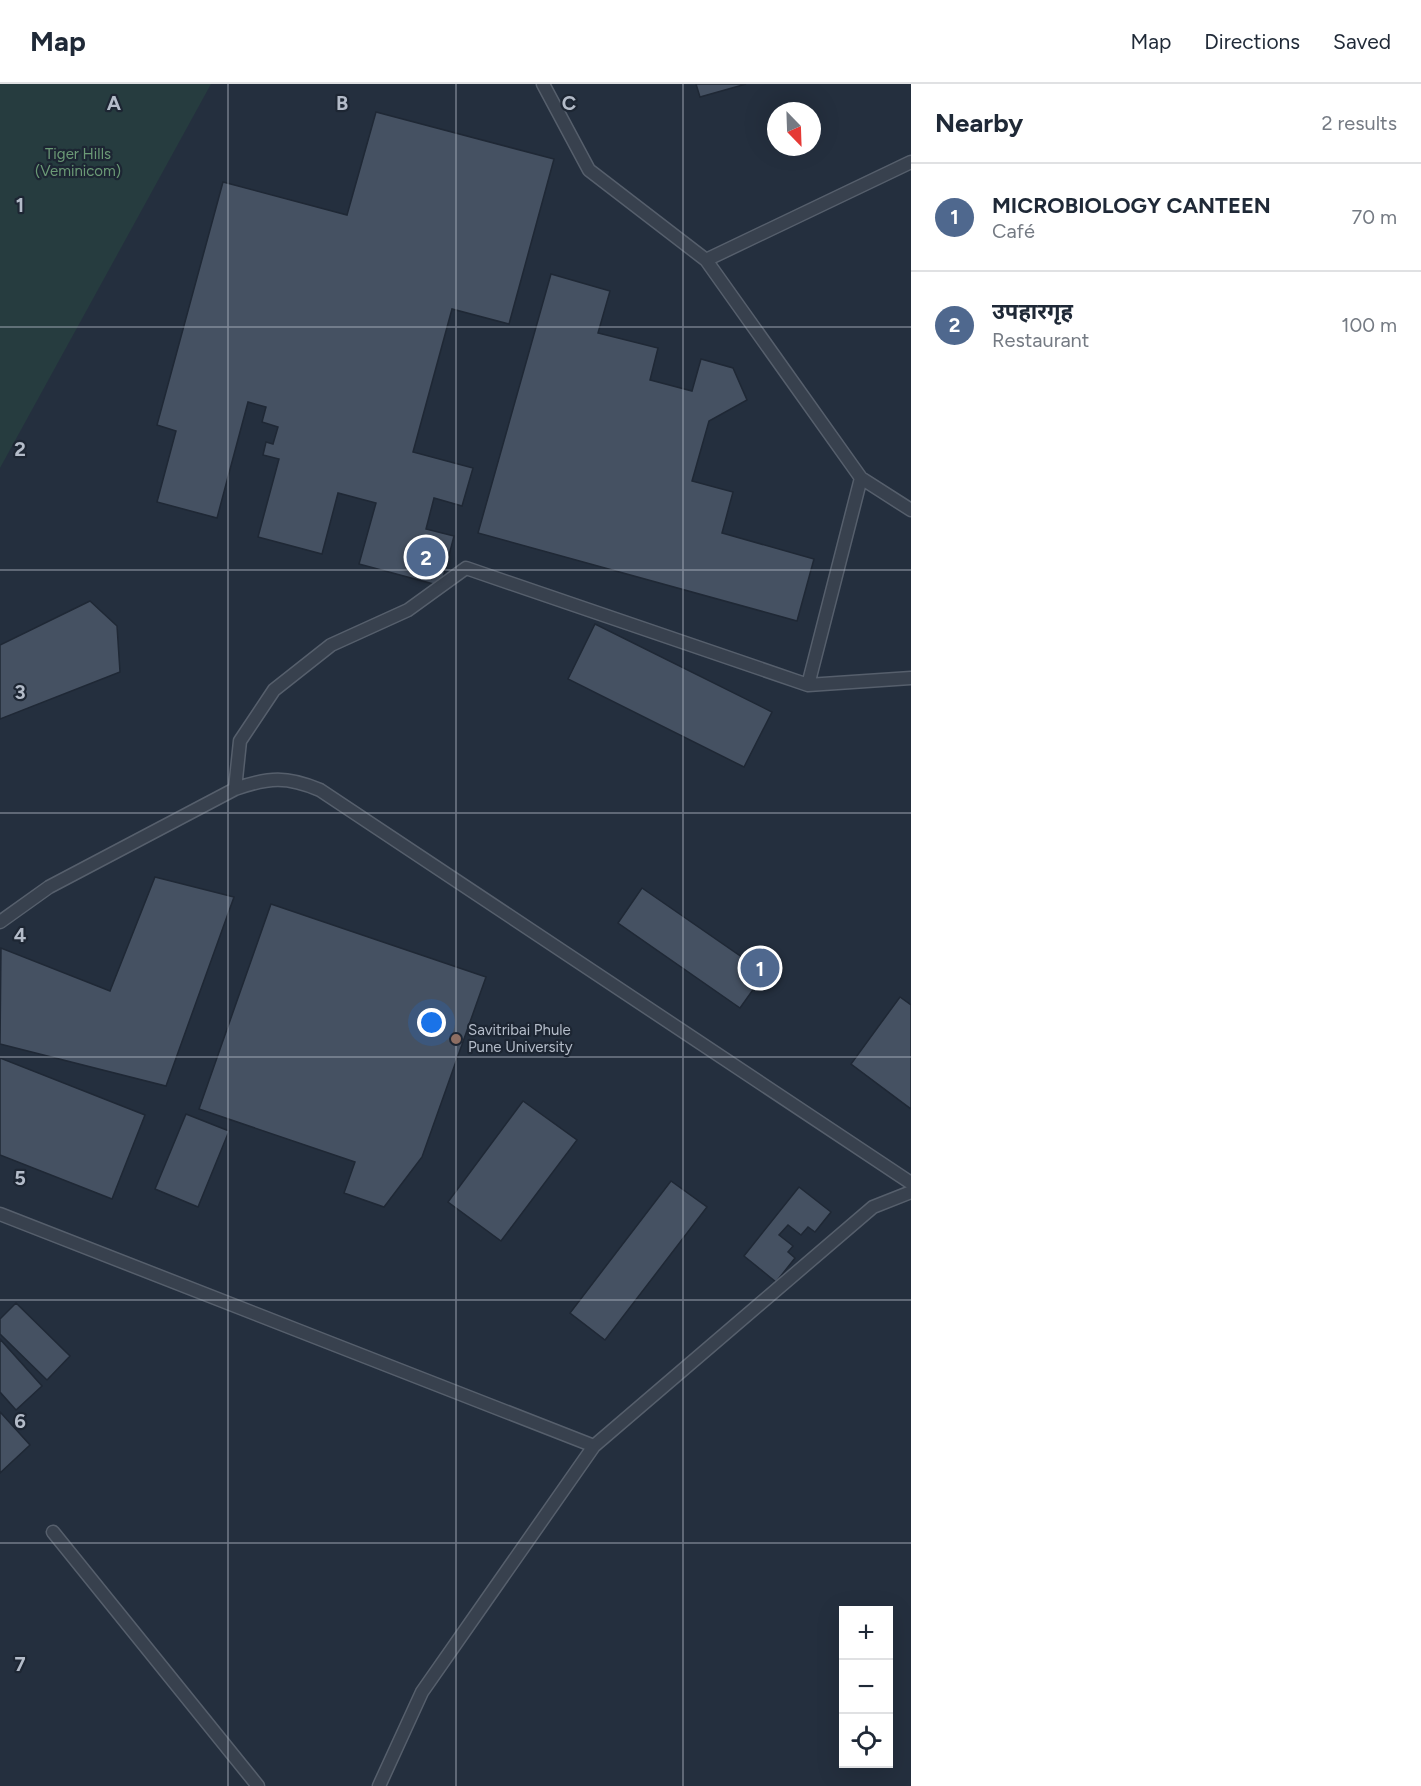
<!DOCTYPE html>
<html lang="en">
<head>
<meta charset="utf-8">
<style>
	:root { --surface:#fff; --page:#f2f2f3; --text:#1f2937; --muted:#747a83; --line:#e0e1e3; --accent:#4f688e }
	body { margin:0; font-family:Figtree,"Noto Sans Devanagari",sans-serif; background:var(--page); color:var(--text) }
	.controls { position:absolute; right:18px; bottom:18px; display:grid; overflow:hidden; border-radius:0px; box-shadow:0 6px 24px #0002 }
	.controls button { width:54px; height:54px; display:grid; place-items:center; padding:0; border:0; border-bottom:2px solid var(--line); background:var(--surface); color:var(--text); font:30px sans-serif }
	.compass { position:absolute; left:767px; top:18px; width:54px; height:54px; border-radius:50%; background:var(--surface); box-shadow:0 6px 24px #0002; rotate:157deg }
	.you { position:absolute; left:432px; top:939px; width:21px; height:21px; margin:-15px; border:4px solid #fff; border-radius:50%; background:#1a73e8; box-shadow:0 0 0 9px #1a73e833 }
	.badge { display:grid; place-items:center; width:39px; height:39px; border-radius:50%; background:var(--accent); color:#fff; font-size:20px; font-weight:700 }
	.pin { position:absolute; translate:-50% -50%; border:3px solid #fff; box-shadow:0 2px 6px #0006 }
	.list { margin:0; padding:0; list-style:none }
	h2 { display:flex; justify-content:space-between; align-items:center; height:78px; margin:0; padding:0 24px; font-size:26px }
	h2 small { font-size:20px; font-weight:400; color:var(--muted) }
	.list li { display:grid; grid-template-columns:39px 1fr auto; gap:18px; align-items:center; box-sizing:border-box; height:108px; padding:0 24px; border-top:2px solid var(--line) }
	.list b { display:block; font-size:22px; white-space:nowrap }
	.list p { margin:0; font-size:20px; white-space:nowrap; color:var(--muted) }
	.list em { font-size:20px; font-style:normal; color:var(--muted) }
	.icon { flex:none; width:33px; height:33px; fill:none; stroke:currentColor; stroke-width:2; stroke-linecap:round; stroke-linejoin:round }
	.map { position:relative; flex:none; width:911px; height:1702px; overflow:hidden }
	header { display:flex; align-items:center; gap:36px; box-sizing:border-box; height:84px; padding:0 30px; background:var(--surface); border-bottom:2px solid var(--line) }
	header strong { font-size:28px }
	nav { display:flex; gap:33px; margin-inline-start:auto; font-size:21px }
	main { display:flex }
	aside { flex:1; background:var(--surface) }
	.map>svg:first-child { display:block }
	.green { fill:#263c3f }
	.building { fill:#455162; stroke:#1f2835; stroke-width:1.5 }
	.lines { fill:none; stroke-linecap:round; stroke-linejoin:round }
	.service-casing { stroke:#565f6c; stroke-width:15 }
	.service { stroke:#38414e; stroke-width:12 }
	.grid { fill:none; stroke:#b4bcc9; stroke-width:1.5; stroke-opacity:0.55 }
	.education-dot { fill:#8d6e63; stroke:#1d2633; stroke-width:2 }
	.labels { text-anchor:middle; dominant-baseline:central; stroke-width:4.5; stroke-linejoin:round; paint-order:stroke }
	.park-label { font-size:15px; fill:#6b9a76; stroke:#1d2633 }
	.poi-label { font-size:15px; fill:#b4bcc9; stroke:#1d2633; text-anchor:start }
	.grid-label { font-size:20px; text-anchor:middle; font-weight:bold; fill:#b4bcc9; stroke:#1d2633; stroke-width:4.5; stroke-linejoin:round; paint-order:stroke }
</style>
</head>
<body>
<header>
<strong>Map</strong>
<nav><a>Map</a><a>Directions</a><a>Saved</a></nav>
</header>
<main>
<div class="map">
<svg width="911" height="1702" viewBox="0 0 911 1702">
	<rect width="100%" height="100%" fill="#242f3e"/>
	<path class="green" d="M0,0H211L0,384Z"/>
	<path class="building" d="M696,0H746L700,13Z
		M376,28L554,75L509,240L452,225L413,368L473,384L462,422L434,414L426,445L454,452L441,502L359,480L376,419L338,409L322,470L258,453L279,375L263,371L266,358L273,360L278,343L262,338L266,323L248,318L217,434L157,418L176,347L157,341L223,98L347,131Z
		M551,190L610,207L598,249L658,264L650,296L692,307L701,275L733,284L747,316L709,337L692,397L733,408L722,449L814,475L797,537L478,449Z
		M90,517L117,542L120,588L0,635V561Z
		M595,540L772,628L744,683L568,595Z
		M155,793L234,813L166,1002L0,960L1,864L110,907Z
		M642,804L765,889L740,924L618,839Z
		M271,820L486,893L422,1073L384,1123L344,1109L355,1078L199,1025Z
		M900,913L911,921V1025L851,980Z
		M0,974L145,1031L112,1115L0,1071Z
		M523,1017L577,1056L501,1157L448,1118Z
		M186,1030L229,1047L198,1123L155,1105Z
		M671,1097L707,1123L605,1256L570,1229Z
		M799,1103L831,1128L815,1148L808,1143L801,1151L788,1141L779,1151L793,1162L788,1168L795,1174L776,1198L744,1172Z
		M16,1219L70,1272L47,1296L0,1250V1235Z
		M0,1255L42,1302L16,1326L0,1308Z
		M0,1328L30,1361L0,1389Z"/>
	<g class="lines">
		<g class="service-casing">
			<path id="service" d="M543,0L589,86L706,176
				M911,78L706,176L861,394L911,426
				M808,601L861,394
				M235,705L240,657L274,606L331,561L408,526L466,484L808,601L911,594
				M0,838L49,803L235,705C269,693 287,692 320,706L911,1099
				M0,1130L594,1362
				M53,1448L258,1702
				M379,1702L422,1608L594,1362L873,1123L911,1108"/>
		</g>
		<use href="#service" class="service"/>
	</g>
	<path class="grid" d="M228,0V1702M456,0V1702M683,0V1702M0,243H911M0,486H911M0,729H911M0,973H911M0,1216H911M0,1459H911"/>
	<circle class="education-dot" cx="456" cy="955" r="6"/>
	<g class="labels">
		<g class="park-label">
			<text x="78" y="70">Tiger Hills<tspan x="78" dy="17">(Veminicom)</tspan></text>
		</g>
		<g class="poi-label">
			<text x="468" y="946">Savitribai Phule<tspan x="468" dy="17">Pune University</tspan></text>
		</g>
	</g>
	<g class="grid-label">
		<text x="114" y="26">A</text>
		<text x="342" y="26">B</text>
		<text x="569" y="26">C</text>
		<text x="20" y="128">1</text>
		<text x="20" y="372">2</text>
		<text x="20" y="615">3</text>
		<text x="20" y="858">4</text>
		<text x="20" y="1101">5</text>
		<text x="20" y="1344">6</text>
		<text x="20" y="1587">7</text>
	</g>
</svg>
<div class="controls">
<button>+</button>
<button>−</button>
<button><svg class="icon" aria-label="locate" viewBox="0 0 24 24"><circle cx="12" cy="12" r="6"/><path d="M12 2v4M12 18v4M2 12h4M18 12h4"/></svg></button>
</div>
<svg class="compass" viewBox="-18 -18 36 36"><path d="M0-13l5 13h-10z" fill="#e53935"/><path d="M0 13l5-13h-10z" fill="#747a83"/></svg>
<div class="you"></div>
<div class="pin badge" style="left:760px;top:884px">1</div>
<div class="pin badge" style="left:426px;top:473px">2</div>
</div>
<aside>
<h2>Nearby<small>2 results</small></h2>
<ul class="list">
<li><span class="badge">1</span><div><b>MICROBIOLOGY CANTEEN</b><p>Café</p></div><em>70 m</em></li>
<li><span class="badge">2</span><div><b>उपहारगृह</b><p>Restaurant</p></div><em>100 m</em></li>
</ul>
</aside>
</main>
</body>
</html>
